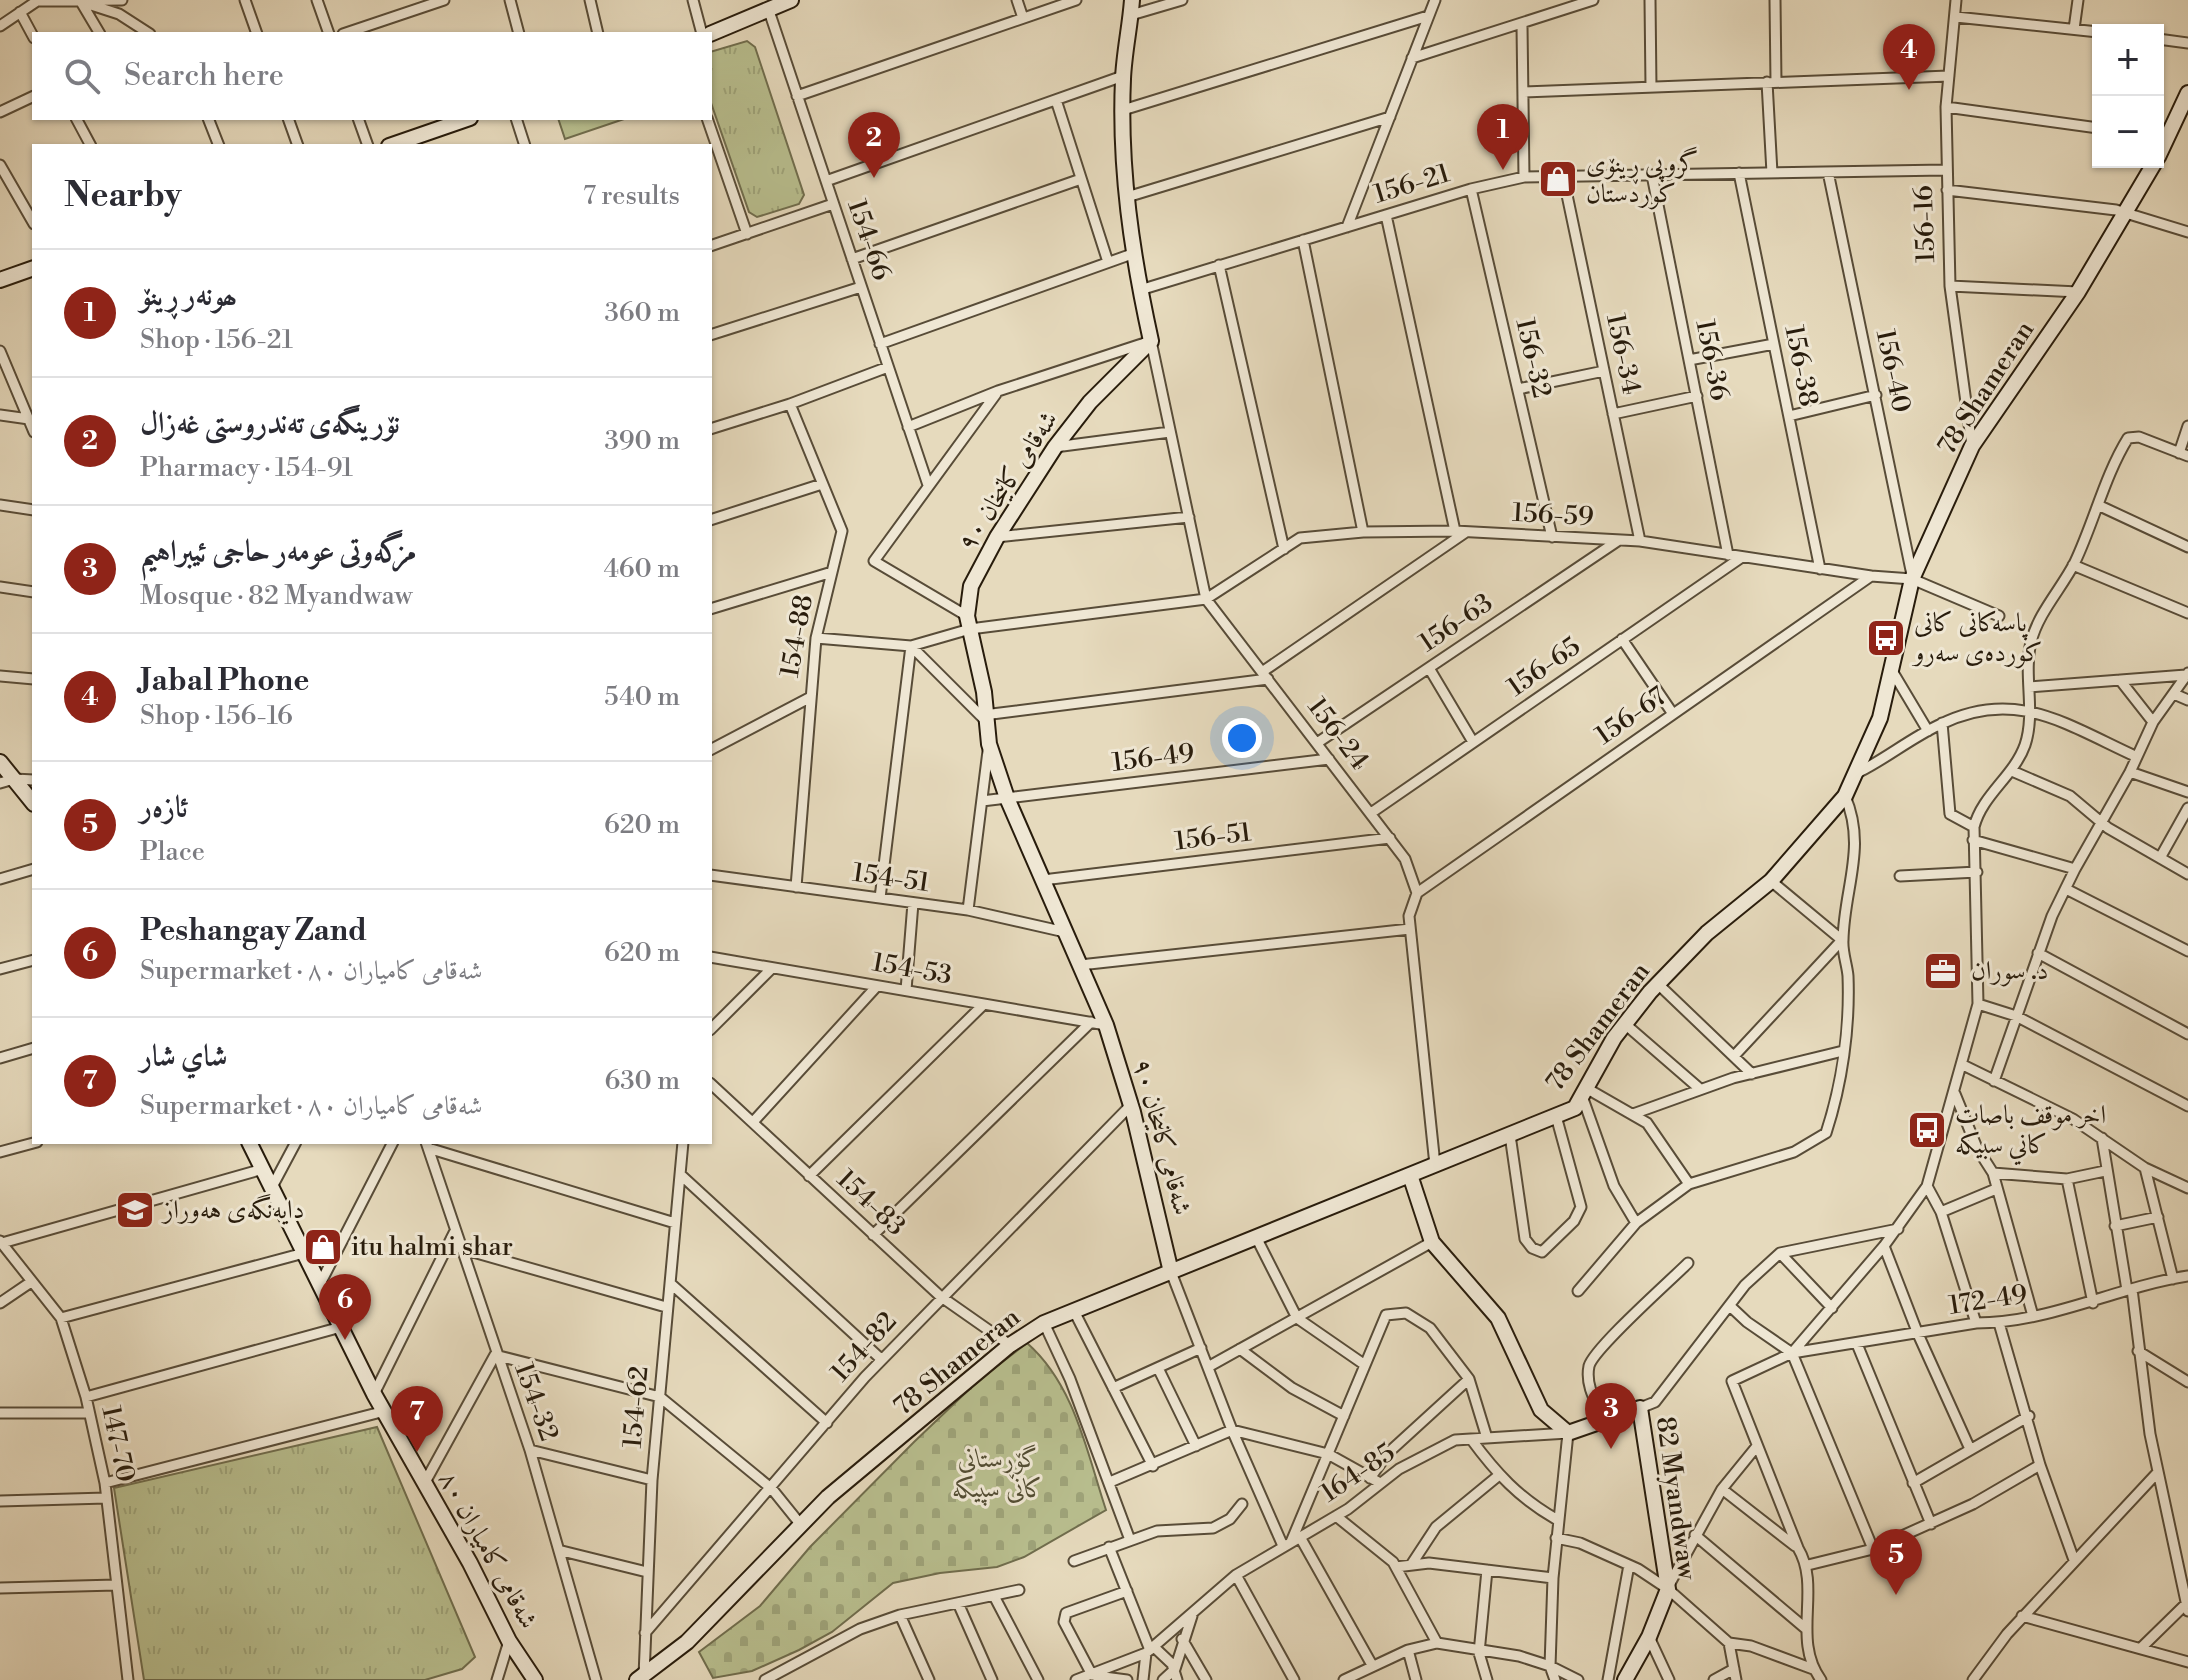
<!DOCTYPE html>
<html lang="en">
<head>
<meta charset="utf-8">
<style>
	:root { --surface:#fff; --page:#f7f7f7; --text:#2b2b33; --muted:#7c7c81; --line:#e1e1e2; --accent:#8f2418 }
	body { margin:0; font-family:"Libre Bodoni",Amiri,serif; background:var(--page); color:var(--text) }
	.controls { position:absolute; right:24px; top:24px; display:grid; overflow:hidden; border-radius:0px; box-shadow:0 2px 6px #0004 }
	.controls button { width:72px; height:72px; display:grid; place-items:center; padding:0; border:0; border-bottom:2px solid var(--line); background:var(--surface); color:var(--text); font:40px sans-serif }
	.you { position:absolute; left:1242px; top:738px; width:28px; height:28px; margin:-20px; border:6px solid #fff; border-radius:50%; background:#1a73e8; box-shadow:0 0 0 12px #1a73e833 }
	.badge { display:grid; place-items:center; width:52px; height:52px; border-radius:50%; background:var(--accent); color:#fff; font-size:26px; font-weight:700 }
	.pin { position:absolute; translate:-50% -66px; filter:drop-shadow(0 2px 4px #0008) }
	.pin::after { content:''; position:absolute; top:42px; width:28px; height:24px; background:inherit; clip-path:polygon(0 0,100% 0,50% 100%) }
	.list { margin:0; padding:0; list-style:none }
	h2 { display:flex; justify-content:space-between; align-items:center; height:104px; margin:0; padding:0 32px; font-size:34px }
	h2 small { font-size:26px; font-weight:400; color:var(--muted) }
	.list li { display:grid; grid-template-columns:52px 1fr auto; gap:24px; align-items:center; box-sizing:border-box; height:128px; padding:0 32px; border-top:2px solid var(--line) }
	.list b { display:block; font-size:30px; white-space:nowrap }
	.list p { margin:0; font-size:26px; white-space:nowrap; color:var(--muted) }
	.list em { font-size:26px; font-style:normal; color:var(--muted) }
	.icon { flex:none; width:44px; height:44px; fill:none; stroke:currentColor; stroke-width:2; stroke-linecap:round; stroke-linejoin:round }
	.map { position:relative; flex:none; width:2188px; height:1680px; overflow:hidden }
	.search { position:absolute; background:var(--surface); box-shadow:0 2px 6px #0004; left:32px; top:32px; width:680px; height:88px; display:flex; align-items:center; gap:20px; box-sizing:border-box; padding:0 28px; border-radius:0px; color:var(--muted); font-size:30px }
	.panel { position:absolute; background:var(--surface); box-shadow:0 2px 6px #0004; left:32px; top:144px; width:680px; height:1000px; border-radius:0px }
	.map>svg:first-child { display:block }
	.grass { fill:url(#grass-tufts); stroke:#706d4d; stroke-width:2 }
	.cemetery { fill:url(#cemetery-stones); stroke:#706d4d; stroke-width:2 }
	.pitch { fill:#b8be8e; stroke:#706d4d; stroke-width:2 }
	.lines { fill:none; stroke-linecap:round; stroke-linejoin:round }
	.street-casing { stroke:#584c38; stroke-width:13 }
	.secondary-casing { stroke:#281c0c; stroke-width:18 }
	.street { stroke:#efe7d4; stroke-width:9 }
	.secondary { stroke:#efe7d4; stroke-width:14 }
	.labels { text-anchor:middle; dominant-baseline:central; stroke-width:6; stroke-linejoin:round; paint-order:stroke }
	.poi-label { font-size:26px; fill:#281c0c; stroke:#efe7d4; text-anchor:start }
	.street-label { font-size:26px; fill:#281c0c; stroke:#efe7d4 }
	.park-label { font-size:26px; font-style:italic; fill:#534d33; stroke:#efe7d4 }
</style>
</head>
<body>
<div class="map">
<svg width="2188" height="1680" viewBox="0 0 2188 1680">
	<defs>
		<pattern id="grass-tufts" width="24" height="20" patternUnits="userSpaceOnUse" patternTransform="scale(2)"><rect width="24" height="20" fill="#b8be8e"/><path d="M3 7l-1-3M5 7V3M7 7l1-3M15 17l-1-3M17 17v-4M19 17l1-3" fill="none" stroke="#9ea379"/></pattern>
		<pattern id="cemetery-stones" width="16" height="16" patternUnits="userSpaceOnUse" patternTransform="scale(2)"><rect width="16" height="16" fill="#b8be8e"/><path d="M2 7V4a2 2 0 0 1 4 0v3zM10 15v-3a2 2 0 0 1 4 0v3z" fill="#9ea379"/></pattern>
	</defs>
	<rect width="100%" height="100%" fill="#e6dabd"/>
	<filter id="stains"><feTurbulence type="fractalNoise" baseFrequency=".0025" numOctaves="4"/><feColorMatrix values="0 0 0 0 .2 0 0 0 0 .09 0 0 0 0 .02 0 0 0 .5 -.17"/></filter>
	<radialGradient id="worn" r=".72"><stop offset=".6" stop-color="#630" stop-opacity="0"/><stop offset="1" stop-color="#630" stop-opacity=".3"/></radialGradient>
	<path class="grass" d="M747,41L755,47L804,195L799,204L757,217L749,212L710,100V52Z
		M377,1427L475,1657L462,1669L425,1680H144L114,1488Z"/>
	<path class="cemetery" d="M1027,1343C1075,1385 1087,1453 1106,1510L1024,1557L997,1567L940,1573L893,1583L832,1632L799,1650L752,1671L713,1678L699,1652L760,1606L810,1547L914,1442L979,1380Z"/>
	<path class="pitch" d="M558,118H627L565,139Z"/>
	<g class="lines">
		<g class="street-casing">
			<path id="street" d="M245,0L257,34
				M317,0L329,34
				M510,0L519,34
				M590,0L598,34
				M693,0L702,34
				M1017,0L1023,18
				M1650,0L1651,87
				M1775,0L1776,82
				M1956,0L1946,107L1950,286L1972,446
				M81,2L100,34
				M88,4L119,14L150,34
				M768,8L928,485
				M20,12L34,38
				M1131,15L1182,0
				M1956,17L2098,32
				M0,26L37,1L122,0
				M1522,26L1524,177
				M2074,29L2078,0
				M343,34L444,0
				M2158,39L2188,43
				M1412,58L1593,0
				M1767,82L1772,173
				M1523,92L1949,76
				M797,96L1076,0
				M1056,100L1108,262
				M1946,107L2098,128
				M1123,110L1428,16
				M0,112L34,96
				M76,118L91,146
				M208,118L219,146
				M288,118L298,146
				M358,118L368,146
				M516,118L525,146
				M707,118L747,234
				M0,165L34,224
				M1828,172L1912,575
				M1739,173L1820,569
				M1652,175L1728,555
				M1563,176L1640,541
				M826,181L1123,76
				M1471,189L1552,537
				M1947,190L2116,210L2188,232
				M1127,197L1390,117
				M1386,215L1455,531
				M1347,227L1435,0
				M1303,240L1363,532
				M710,246L833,204
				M852,259L1081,179
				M1219,265L1284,549
				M1950,286L2078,292
				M1140,290L1471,189L1524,177L1945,170
				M710,335L861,287
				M880,344L1132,254
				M0,351L34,432
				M1689,360L1774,344
				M1518,389L1604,371
				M790,404L842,531L816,638L796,887
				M1613,414L1697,396
				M0,415L29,419
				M1789,416L1876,395
				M908,427L998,391L1151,341L1206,599L1405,859L1417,893L1409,916L1435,1165
				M710,429L790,404L888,367
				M1055,447L1170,432
				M2179,453L2188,426
				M0,505L34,510
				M2100,506L2188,547
				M710,520L822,484
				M997,537L1189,517
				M2073,565L2188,613
				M0,587L34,592
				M710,609L832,572
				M967,616L874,561L996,394
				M816,638L911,646L970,629L1206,599L1300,538L1363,532L1455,531L1640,541L1871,576L1912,579L1999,616
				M1622,639L1673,714
				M911,646L985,720
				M1429,668L1473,742
				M1891,669L1928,731
				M1262,672L1466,532
				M0,676L34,679
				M2120,680L2153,722
				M2029,687L2186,675
				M2174,694L2188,700
				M984,715L1268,679
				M1942,723L1950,814L1974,827
				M1317,743L1619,540
				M710,750L809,698
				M2012,771L2070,796L2108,828L2188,874
				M1859,772C1887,758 1911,738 1939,725C2015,687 2065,724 2135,756
				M2130,772L2188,792
				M0,783L14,779L34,780
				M982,801L1329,759
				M1371,813L1742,557
				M1973,840L2075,869
				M2160,858L2188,808
				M710,875L968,910L1065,932
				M1900,876L1977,872
				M0,879L34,869
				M1043,880L1390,838
				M2066,889L2188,951
				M1417,893L1871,576
				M880,898L911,646
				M968,910L988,751
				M2038,953L2188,1034
				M710,957L1106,1025
				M1080,965L1410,929
				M0,969L34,960
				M1658,984L1752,1074
				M906,990L913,903
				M1978,1004L2016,1016L2188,1106
				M1625,1024L1700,1089
				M710,1030L772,968
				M1735,1055L1842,940L1771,881
				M0,1058L34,1048
				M1963,1065L2073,1119L2145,1168L2188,1188
				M1994,1081L2052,916L2075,869L2130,772L2153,722L2188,673
				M710,1083L940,1296L1010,1345
				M1586,1088L1647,1123L1689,1184L1794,1152L1826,1133C1842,1084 1850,1028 1848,976C1847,964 1842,952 1843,940C1844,888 1867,847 1845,796
				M1955,1094L1977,1148L1993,1173L2033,1316
				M1582,1096L1614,1186L1636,1223
				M1633,1114L1733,1078L1843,1051
				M753,1122L877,986
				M1510,1135L1525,1239L1532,1248L1542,1252L1574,1221L1581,1207L1556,1116
				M2102,1138L2127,1290
				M426,1142L530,1450L596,1680
				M428,1148L675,1223
				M0,1152L37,1142
				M2145,1168L2173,1279
				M1993,1173L2067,1179L2105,1171
				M682,1176L881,1359
				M809,1176L984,1004
				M2067,1179L2093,1303
				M1927,1186L1941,1212L1976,1323
				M272,1187L296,1142
				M1941,1212L1996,1189
				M2115,1226L2158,1217
				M873,1235L1091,1022
				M1256,1237L1297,1318L1365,1365
				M0,1241L61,1318L86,1397L105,1483L128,1680
				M2,1243L263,1169
				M1884,1246L1918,1334L1970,1449
				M459,1248L666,1307
				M1780,1253L1832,1308
				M1171,1272L1232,1430L1283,1546
				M670,1283L827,1423
				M320,1284L393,1142
				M2132,1289L2150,1434L2188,1611
				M1578,1291L1636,1223L1689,1184
				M0,1303L31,1282
				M1730,1306L1747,1322L1792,1353L1873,1549
				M1074,1311L1153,1466
				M61,1318L304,1253
				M1044,1323L1070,1379L1130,1540
				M1999,1323L2040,1465L2074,1560
				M1857,1344L1931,1524
				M1240,1349L1292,1388L1344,1416
				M2138,1351L2188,1382
				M1792,1353L1976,1323C2050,1323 2116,1287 2188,1276
				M1208,1367L1432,1242
				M1158,1368L1196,1446
				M1113,1388L1201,1348
				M374,1394L454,1233
				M86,1397L341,1327
				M1640,1408L1655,1402L1745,1285L1780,1253L1898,1229
				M0,1413H89
				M1604,1419C1596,1402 1585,1386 1589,1366C1594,1348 1670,1281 1688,1263
				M1471,1439C1496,1473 1519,1498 1556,1519
				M530,1450L652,1480
				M1370,1478L1388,1453L1469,1379
				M1110,1482L1232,1430L1328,1454L1380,1483
				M105,1483L385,1411
				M1913,1483L2029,1416
				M424,1484L495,1355L660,1397L772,1489L801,1525
				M1722,1489L1795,1546
				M0,1501L106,1498
				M1336,1516L1393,1562L1437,1643
				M1695,1535L1805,1628
				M1300,1537L1372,1665
				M1556,1538L1580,1543L1638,1569L1668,1589L1729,1643L1751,1646L1813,1669
				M1291,1542L1386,1315L1406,1313L1430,1328L1469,1379L1487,1438
				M1109,1547L1150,1650
				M562,1551L647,1572
				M1074,1561L1157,1531L1213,1528L1230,1519L1242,1504
				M1411,1565L1436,1527L1498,1476
				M1808,1565L1873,1549L1973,1504L2040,1465
				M1396,1567L1429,1563L1553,1578
				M1487,1570L1479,1653L1487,1680
				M1236,1575L1294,1680
				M1669,1585L1722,1489L1757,1446
				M0,1588L116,1585
				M994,1596L1038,1680
				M958,1603L992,1680
				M900,1615L929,1680
				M2022,1616L2188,1662
				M645,1633L865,1377L1131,1105
				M1649,1637L1669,1680
				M1182,1639L1206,1680
				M1729,1643L1736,1680
				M1154,1647L1172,1664L1177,1680
				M2142,1647L2187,1603
				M1408,1650L1416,1680
				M1092,1675L1064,1622L1066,1613L1127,1591
				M644,1676L652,1480L683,1142
				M1096,1676L1127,1680
				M497,1680L509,1641
				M765,1680L860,1629L900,1615L1019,1590
				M1076,1680L1146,1653L1236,1575L1348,1509L1399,1469L1455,1440L1568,1433L1553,1578L1550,1666L1555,1680
				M1143,1680L1146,1653
				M1163,1680L1175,1669L1192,1616
				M1344,1680L1408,1650L1437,1643L1519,1656L1550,1666L1578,1680
				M1608,1680L1629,1565
				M1714,1680L1734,1669
				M1821,1680C1791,1639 1822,1588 1798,1548L1732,1381L1792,1353L1884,1246L1927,1186L1978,1004L1974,827C1982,795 2014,776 2025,745C2036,712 2023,676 2031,642C2038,613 2062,588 2075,562C2094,522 2105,475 2128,438L2139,437L2188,456
				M1973,1680L2007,1634L2158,1472"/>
		</g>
		<g class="secondary-casing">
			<path id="secondary" d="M1132,0C1130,27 1124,53 1123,79C1119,168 1132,255 1151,341L1090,402L1055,447L997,537L971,586L967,616L984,692L989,744L1007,798L1106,1025L1133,1112L1171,1272
				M710,34L791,0
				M389,146L470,118
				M2158,157L2188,93
				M0,280L34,268
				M0,762L34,804
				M249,1142L374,1394L470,1563L509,1641L535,1680
				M1410,1175L1432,1242L1498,1318L1541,1410L1568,1433L1640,1408L1668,1589L1649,1637L1625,1680
				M637,1680L687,1642L828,1497L1010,1345L1044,1323L1575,1108L1614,1038L1650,992L1707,933L1771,881L1845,796L1880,718L1912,579L1972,446L2078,292L2155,162"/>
		</g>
		<use href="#street" class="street"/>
		<use href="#secondary" class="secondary"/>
	</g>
	<defs>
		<g id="shop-square" transform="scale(2)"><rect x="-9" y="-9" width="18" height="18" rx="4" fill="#8f2418" stroke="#efe7d4"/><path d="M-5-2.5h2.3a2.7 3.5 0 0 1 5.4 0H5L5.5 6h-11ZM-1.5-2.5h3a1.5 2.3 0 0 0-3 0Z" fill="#fff"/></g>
		<g id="bus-square" transform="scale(2)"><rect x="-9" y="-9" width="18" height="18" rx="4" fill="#8f2418" stroke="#efe7d4"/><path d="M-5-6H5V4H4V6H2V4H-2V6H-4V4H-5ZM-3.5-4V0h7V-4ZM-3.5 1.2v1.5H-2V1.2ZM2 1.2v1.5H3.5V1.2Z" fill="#fff"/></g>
		<g id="office-square" transform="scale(2)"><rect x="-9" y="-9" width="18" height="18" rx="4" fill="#8f2418" stroke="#efe7d4"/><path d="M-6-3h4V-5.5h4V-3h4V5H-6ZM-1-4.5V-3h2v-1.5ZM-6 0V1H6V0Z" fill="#fff"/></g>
		<g id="school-square" transform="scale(2)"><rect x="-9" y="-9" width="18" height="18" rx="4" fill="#8f2418" stroke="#efe7d4"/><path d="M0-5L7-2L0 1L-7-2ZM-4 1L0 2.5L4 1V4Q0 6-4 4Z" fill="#fff"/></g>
	</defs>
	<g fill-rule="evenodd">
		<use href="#shop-square" x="1558" y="179"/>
		<use href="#bus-square" x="1886" y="638"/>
		<use href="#office-square" x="1943" y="971"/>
		<use href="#bus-square" x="1927" y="1130"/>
		<use href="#school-square" x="135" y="1210"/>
		<use href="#shop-square" x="323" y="1247"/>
	</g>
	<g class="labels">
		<g class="poi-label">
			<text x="1586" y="164">گروپی ڕینۆی<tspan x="1586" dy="30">کوردستان</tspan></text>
			<text x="1914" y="623">پاسەکانی کانی<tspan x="1914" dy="30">کوردەی سەرو</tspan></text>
			<text x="1971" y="971">د. سوران</text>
			<text x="1955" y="1115">اخر موقف باصات<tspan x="1955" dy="30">كاني سبيكه</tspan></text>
			<text x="163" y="1210">دایەنگەی هەوراز</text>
			<text x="351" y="1247">itu halmi shar</text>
		</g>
		<g class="street-label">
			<text transform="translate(1412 184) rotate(-17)">156-21</text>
			<text transform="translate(1925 224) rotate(-92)">156-16</text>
			<text transform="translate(869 240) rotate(71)">154-66</text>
			<text transform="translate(1623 354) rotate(78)">156-34</text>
			<text transform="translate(1533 358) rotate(77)">156-32</text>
			<text transform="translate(1712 360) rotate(79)">156-36</text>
			<text transform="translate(1801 366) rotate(79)">156-38</text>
			<text transform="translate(1893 371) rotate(78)">156-40</text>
			<text transform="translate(1986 388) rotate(-57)">78 Shameran</text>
			<text transform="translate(1008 481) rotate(-57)">شەقامی کانیخان ٩٠</text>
			<text transform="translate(1553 515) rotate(3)">156-59</text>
			<text transform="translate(1456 623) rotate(-34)">156-63</text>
			<text transform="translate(797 636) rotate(-80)">154-88</text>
			<text transform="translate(1544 667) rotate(-35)">156-65</text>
			<text transform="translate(1631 716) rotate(-35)">156-67</text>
			<text transform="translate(1338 734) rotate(53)">156-24</text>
			<text transform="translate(1153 758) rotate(-7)">156-49</text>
			<text transform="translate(1213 837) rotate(-7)">156-51</text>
			<text transform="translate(891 878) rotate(8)">154-51</text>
			<text transform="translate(912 969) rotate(10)">154-53</text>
			<text transform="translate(1598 1027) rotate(-53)">78 Shameran</text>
			<text transform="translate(1162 1137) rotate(75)">شەقامی کانیخان ٩٠</text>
			<text transform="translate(871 1203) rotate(43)">154-83</text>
			<text transform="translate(1988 1300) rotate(-9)">172-49</text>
			<text transform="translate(864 1347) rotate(-48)">154-82</text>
			<text transform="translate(957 1362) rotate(-39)">78 Shameran</text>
			<text transform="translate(536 1402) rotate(70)">154-32</text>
			<text transform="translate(636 1407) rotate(-85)">154-62</text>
			<text transform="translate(118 1444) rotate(78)">147-70</text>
			<text transform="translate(1358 1473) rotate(-34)">164-85</text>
			<text transform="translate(1676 1498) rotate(82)">82 Myandwaw</text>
			<text transform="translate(488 1550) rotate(61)">شەقامی کامیاران ٨٠</text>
		</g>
		<g class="park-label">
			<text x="999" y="1459">گۆڕستانی<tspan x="999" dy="30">کانی سپیکە</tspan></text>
		</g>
	</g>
	<rect width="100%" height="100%" filter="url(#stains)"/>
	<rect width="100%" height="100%" fill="url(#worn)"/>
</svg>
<div class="controls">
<button>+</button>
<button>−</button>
</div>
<div class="you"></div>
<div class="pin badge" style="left:1503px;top:170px">1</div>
<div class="pin badge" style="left:874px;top:178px">2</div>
<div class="pin badge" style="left:1611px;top:1449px">3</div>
<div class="pin badge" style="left:1909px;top:90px">4</div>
<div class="pin badge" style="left:1896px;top:1595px">5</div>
<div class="pin badge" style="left:345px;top:1340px">6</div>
<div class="pin badge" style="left:417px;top:1452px">7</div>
<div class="search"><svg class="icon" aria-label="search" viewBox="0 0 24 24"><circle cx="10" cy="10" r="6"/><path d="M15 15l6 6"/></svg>Search here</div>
<section class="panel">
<h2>Nearby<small>7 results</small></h2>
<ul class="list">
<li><span class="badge">1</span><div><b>ھونەر ڕینۆ</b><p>Shop · 156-21</p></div><em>360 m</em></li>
<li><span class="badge">2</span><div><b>نۆرینگەی تەندروستی غەزال</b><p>Pharmacy · 154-91</p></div><em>390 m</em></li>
<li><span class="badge">3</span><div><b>مزگەوتی عومەر حاجی ئیبراهیم</b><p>Mosque · 82 Myandwaw</p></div><em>460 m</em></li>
<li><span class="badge">4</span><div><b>Jabal Phone</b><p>Shop · 156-16</p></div><em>540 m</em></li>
<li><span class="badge">5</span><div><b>ئازەر</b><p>Place</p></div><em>620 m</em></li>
<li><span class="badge">6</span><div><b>Peshangay Zand</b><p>Supermarket · شەقامی کامیاران ٨٠</p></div><em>620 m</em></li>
<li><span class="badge">7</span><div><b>شاي شار</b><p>Supermarket · شەقامی کامیاران ٨٠</p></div><em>630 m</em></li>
</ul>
</section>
</div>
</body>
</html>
